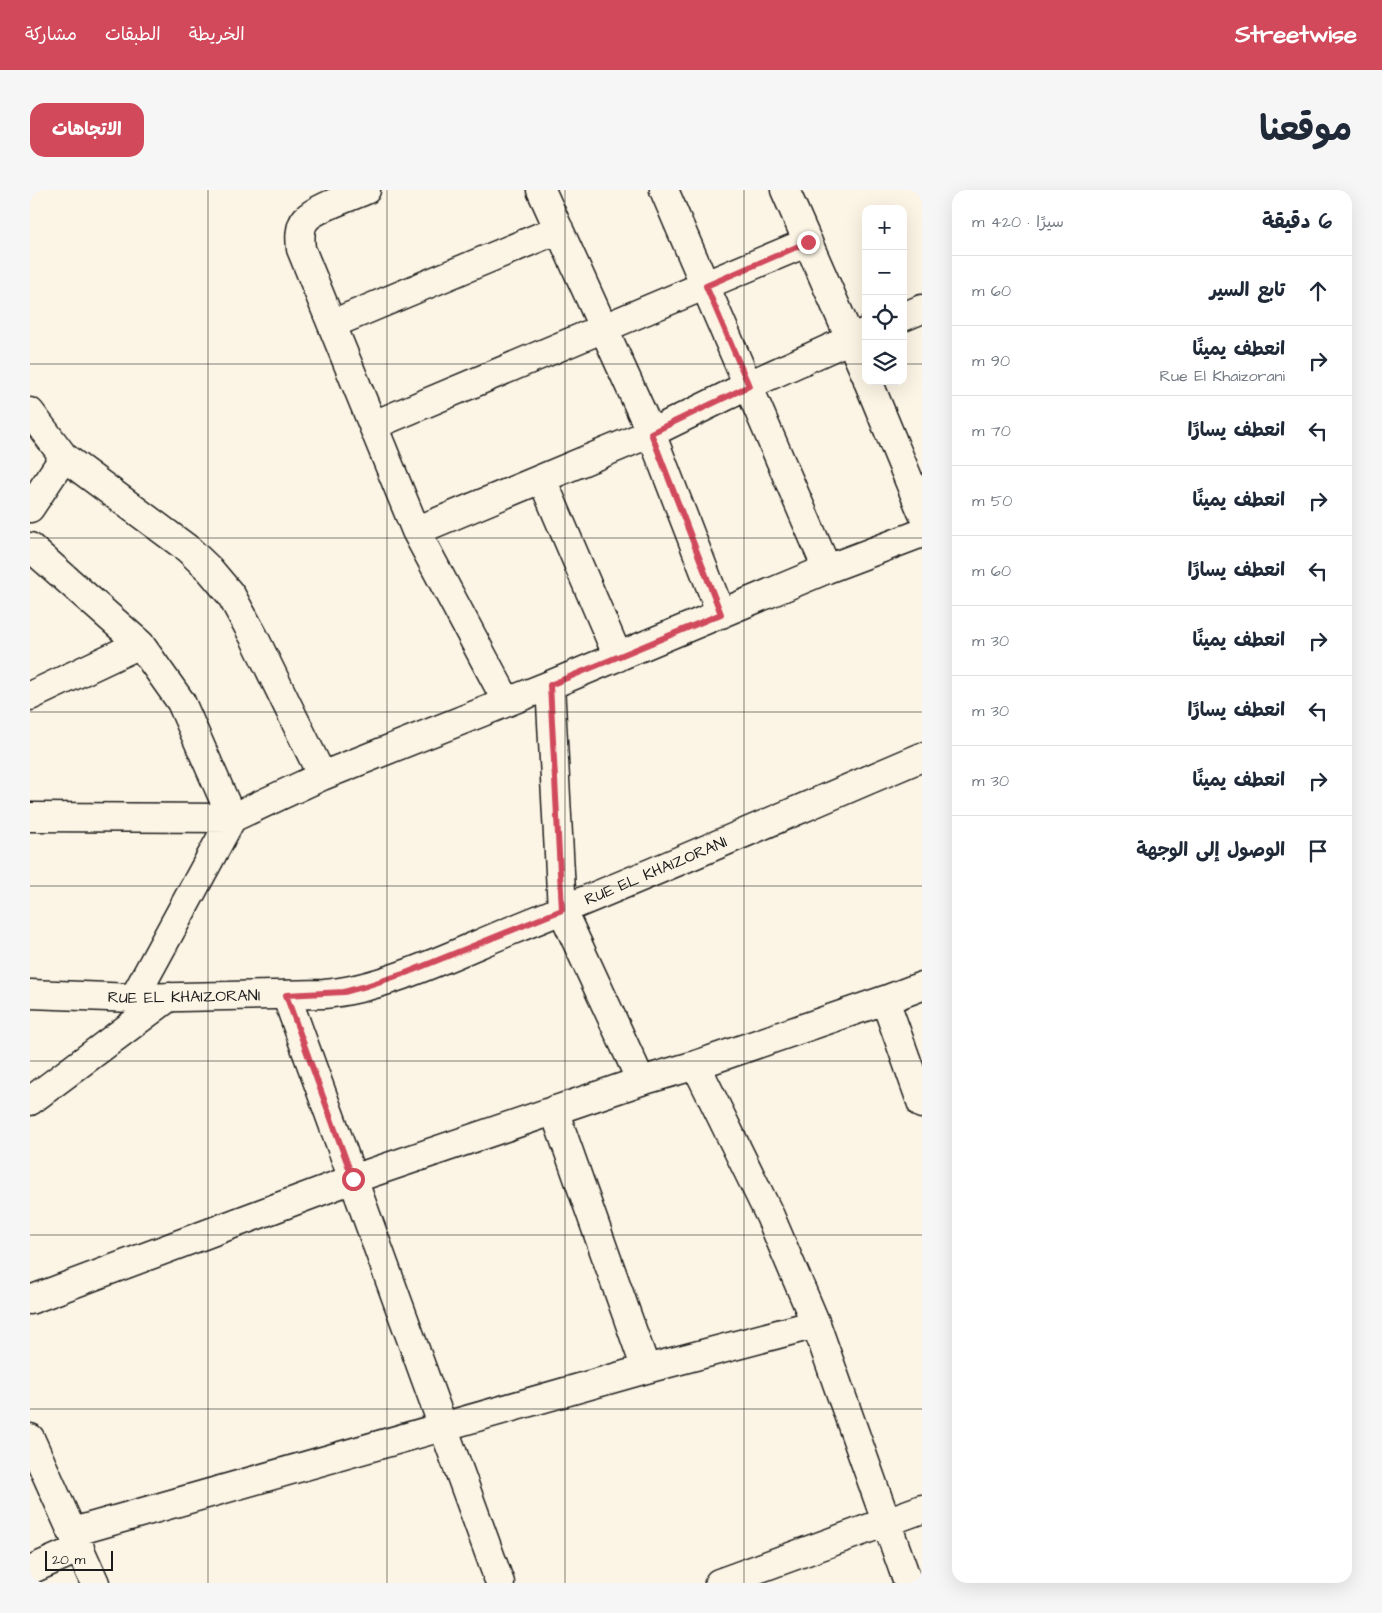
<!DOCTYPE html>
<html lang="ar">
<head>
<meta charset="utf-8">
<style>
	:root { --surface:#fff; --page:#f6f6f7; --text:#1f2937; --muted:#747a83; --line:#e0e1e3; --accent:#d1495b }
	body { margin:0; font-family:"Architects Daughter","Playpen Sans Arabic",sans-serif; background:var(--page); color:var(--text); direction:rtl }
	.controls { position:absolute; right:15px; top:15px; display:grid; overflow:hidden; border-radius:10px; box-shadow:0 5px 20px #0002 }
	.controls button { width:45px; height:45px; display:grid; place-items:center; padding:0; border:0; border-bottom:1px solid var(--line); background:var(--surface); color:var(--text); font:25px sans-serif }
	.scale { position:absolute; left:15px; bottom:12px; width:68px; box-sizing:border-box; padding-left:5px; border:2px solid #1c1c1c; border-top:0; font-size:14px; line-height:18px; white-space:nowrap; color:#1c1c1c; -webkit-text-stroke:4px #fcf5e5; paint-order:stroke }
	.stop { position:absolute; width:15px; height:15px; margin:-11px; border:4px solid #d1495b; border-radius:50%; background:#fff }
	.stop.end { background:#d1495b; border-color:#fff; box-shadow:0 1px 5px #0008 }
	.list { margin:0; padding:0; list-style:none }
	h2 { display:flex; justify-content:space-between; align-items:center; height:65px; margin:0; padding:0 20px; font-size:21px }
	h2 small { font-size:16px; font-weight:400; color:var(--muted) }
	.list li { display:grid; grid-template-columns:32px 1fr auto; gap:15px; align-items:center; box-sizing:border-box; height:70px; padding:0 20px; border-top:1px solid var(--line) }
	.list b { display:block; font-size:19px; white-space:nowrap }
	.list p { margin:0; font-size:16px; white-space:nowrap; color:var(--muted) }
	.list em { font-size:16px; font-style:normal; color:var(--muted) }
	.icon { flex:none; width:28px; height:28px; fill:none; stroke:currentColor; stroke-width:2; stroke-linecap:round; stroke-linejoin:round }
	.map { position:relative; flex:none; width:892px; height:1393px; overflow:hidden; direction:ltr; border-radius:15px }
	header { display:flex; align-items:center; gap:30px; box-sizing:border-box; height:70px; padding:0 25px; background:var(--accent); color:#fff }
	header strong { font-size:24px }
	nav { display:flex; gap:28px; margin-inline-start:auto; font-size:18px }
	.intro { display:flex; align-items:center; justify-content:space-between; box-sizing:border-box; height:120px; padding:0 30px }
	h1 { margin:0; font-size:35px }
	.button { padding:12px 22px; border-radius:15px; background:var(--accent); color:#fff; font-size:18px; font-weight:700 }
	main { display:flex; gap:30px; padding:0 30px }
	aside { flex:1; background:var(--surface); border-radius:15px; box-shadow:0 5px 20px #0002 }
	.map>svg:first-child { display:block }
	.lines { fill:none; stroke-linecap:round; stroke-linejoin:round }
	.minor-casing { stroke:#1c1c1c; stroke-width:31 }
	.tertiary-casing { stroke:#1c1c1c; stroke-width:31 }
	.minor { stroke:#fcf5e5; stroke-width:28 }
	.tertiary { stroke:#fcf5e5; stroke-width:28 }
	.route { stroke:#d1495b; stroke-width:6 }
	.grid { fill:none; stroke:#1c1c1c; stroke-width:1; stroke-opacity:0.55 }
	.labels { text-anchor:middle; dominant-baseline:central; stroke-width:5; stroke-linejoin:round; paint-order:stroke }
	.street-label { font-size:16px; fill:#1c1c1c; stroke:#fcf5e5 }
</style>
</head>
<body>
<header>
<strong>Streetwise</strong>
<nav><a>الخريطة</a><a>الطبقات</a><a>مشاركة</a></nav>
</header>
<div class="intro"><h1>موقعنا</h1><a class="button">الاتجاهات</a></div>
<main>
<aside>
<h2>6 دقيقة<small>سيرًا · 420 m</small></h2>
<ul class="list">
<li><svg class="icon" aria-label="ahead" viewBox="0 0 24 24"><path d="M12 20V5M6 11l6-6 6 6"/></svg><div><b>تابع السير</b></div><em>60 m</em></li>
<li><svg class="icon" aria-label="right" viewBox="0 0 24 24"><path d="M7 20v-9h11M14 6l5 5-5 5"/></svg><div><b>انعطف يمينًا</b><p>Rue El Khaizorani</p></div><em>90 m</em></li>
<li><svg class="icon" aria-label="left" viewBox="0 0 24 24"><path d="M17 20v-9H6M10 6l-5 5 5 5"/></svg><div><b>انعطف يسارًا</b></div><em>70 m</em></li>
<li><svg class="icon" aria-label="right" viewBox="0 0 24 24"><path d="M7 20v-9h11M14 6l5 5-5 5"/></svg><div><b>انعطف يمينًا</b></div><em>50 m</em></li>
<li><svg class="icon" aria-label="left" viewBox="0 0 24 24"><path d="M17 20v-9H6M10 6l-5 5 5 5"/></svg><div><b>انعطف يسارًا</b></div><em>60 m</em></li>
<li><svg class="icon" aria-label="right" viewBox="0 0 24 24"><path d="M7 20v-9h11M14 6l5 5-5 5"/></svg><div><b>انعطف يمينًا</b></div><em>30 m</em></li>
<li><svg class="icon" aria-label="left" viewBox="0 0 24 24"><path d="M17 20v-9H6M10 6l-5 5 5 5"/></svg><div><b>انعطف يسارًا</b></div><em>30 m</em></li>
<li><svg class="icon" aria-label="right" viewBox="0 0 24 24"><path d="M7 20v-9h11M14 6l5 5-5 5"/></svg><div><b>انعطف يمينًا</b></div><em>30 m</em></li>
<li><svg class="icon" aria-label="arrive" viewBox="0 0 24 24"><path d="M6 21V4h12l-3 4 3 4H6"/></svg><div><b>الوصول إلى الوجهة</b></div></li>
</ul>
</aside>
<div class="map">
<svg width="892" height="1393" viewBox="0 0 892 1393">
	<rect width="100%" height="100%" fill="#fcf5e5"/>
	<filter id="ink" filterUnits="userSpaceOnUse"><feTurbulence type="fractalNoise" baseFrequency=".02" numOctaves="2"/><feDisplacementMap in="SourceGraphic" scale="10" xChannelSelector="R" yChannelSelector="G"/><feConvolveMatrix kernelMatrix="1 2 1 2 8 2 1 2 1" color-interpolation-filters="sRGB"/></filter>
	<g filter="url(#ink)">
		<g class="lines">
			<g class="minor-casing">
				<path id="minor" d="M336,0C322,6 284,19 276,29C269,37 270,49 271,59L386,341L477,512
					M511,0L621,243L691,424
					M634,0L797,379
					M755,0L836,185
					M873,127L892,119
					M302,134L529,39
					M838,191L892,322
					M0,222L34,267L158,359L180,380L201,405L224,447L292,586L202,628L104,808
					M344,235L778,52
					M512,289L588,467
					M0,318L34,267
					M386,341L621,243L719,195L836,142
					M0,357L110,454L0,506
					M520,495L532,720L611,891
					M292,586L520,495L797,379L892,343
					M0,627L202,628L151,512L110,454
					M256,805L470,1393
					M855,810L892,914
					M666,875L740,1026L786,1134L878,1393
					M0,911L139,807
					M524,920L616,1179
					M0,1110L323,989L611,891L666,875L855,810L892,796
					M0,1248L65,1393
					M43,1342L616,1179L786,1134
					M0,1380L50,1358
					M689,1393L892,1319"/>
			</g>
			<g class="tertiary-casing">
				<g id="tertiary">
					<path id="s1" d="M0,804L104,808L294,804C354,799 424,764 480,741C618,686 755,625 892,567"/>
				</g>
			</g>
			<use href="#minor" class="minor"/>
			<use href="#tertiary" class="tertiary"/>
		</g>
	</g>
	<g class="lines" filter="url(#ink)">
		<path class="route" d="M323,989L256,805L314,802L336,796L376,783L532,720L520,495L691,424L621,243L719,196L676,96L778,52"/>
	</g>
	<path class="grid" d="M178,0V1393M357,0V1393M535,0V1393M714,0V1393M0,174H836M873,174H892M0,348H892M0,522H892M0,696H892M0,871H892M0,1045H892M0,1219H892"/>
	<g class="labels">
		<g class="street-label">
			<text stroke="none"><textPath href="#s1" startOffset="649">RUE EL KHAIZORANI</textPath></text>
			<text stroke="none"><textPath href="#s1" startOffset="154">RUE EL KHAIZORANI</textPath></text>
		</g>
	</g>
</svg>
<div class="controls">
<button>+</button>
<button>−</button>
<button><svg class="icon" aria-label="locate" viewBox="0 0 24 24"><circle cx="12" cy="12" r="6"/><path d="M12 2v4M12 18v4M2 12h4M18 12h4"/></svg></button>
<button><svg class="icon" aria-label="layers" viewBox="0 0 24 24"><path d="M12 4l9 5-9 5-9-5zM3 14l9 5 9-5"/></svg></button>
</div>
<div class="scale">20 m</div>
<div class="stop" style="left:323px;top:989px"></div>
<div class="stop end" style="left:778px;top:52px"></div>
</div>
</main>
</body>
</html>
